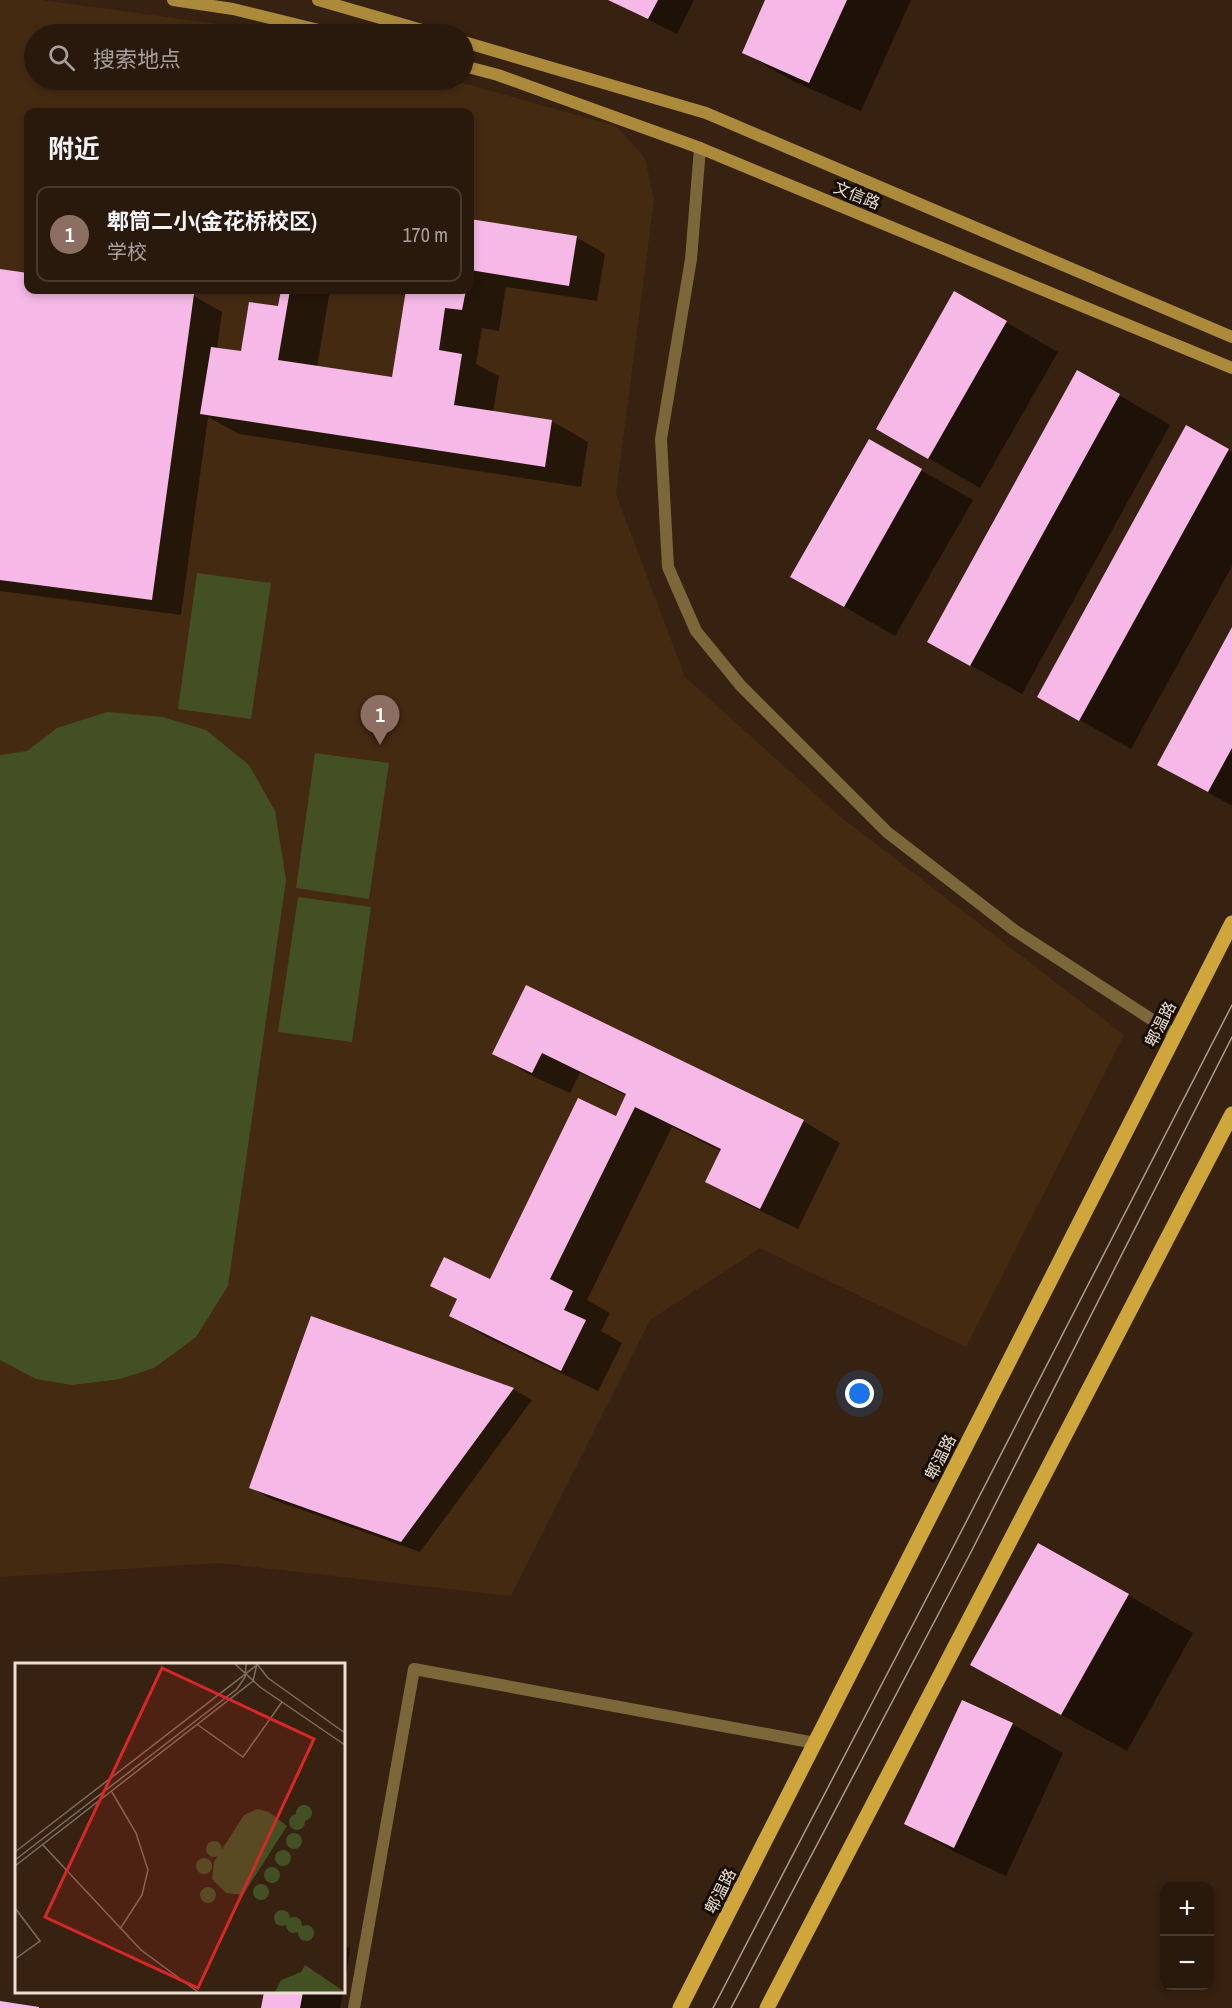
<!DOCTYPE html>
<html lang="zh">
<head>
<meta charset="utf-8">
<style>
	:root { --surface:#29190c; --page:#312215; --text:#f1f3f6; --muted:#a5a09d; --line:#45382d; --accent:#2563eb }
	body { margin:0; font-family:"Archivo Narrow","Noto Sans SC",sans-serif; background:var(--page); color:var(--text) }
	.controls { position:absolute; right:18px; bottom:18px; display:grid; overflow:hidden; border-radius:12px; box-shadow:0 3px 9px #0003 }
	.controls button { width:54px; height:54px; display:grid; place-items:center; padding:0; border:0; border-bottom:2px solid var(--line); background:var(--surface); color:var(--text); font:30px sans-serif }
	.you { position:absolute; left:860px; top:1394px; width:21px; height:21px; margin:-15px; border:4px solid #fff; border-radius:50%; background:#1a73e8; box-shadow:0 0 0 9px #1a73e833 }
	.badge { display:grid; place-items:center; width:39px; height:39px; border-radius:50%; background:var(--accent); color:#fff; font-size:20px; font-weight:700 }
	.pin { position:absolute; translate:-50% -50px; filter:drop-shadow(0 2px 3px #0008) }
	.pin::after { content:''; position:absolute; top:32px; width:21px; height:18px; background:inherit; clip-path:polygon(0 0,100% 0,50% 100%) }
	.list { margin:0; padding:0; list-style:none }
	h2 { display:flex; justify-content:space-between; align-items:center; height:78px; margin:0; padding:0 24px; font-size:26px }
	h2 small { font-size:20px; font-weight:400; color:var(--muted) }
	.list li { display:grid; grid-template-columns:39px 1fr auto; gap:18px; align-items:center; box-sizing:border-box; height:96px; margin:0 12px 12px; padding:0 12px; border:2px solid var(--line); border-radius:12px }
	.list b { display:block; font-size:22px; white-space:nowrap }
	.list p { margin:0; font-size:20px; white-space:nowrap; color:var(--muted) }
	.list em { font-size:20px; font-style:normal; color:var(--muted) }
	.icon { flex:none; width:33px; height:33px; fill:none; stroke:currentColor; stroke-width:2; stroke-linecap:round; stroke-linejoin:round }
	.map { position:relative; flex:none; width:1232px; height:2008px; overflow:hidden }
	.search { position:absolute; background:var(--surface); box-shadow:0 3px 9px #0003; left:24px; top:24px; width:450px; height:66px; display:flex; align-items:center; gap:15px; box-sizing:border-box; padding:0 21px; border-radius:33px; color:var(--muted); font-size:22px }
	.panel { position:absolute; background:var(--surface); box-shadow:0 3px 9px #0003; left:24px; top:108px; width:450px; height:186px; border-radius:12px }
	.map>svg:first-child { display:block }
	.built { fill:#452a12; fill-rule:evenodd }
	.green { fill:#435024 }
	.shadow { fill:#0007 }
	.building { fill:#f6b9e7 }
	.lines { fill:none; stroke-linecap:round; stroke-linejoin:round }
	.lane { stroke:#7b6739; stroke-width:12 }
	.secondary { stroke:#ab8a3c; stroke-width:12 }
	.primary { stroke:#cfa63c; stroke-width:15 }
	.tram { stroke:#ac9b8d; stroke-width:1.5 }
	.labels { text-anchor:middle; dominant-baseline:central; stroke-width:6; stroke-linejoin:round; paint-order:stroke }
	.street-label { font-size:16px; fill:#edded3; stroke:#170e06 }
	.inset-road { fill:none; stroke:#806d5e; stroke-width:1.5 }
	.view { fill:#d62828; fill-opacity:0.15; stroke:#d62828; stroke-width:3 }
	.inset-edge { fill:none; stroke:#edded3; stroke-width:3 }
</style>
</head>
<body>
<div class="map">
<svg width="1232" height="2008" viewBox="0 0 1232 2008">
	<rect width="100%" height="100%" fill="#372110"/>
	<path class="built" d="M0,0H42L291,34H34V80H452L616,126L645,158L654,200L616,494L685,677L837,814L1124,1035L966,1347L760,1248L650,1320L511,1596L218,1563L0,1577ZM28,112H470V290H28Z"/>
	<path class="green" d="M197,573L271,583L251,719L178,709Z
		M107,712L163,717L206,730L249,765L275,811L286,880L228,1286L196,1337L154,1368L120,1379L72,1385L36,1379L0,1360V755L27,751L57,728Z
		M315,753L389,763L369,899L296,888Z
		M298,897L371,907L352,1042L278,1032Z"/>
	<path class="shadow" d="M609,0H694L677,34Z
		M767,0H911L861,111L795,82L744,53Z
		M470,221L576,237L605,254L597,301L506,287L499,331L482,328L476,364L499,376L493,412L552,421L588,442L581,487L239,434L208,417L181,615L0,591V270L28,274V290H147L194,296L222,312L217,349L242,353L279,308L282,290H330L317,367L394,379L408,290H470Z
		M955,293L1058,352L980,488L878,429Z
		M1119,395L1170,425L1022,694L929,642Z
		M1187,427L1232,452V566L1131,749L1039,697Z
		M870,441L973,500L895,636L793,577Z
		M1232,630V806L1159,764Z
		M526,987L803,1121L840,1143L798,1229L744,1203L707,1181L721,1151L672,1127L587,1300L610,1313L601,1331L622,1343L598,1391L487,1337L450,1316L458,1300L432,1286L490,1281L617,1118L627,1096L580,1073L570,1093L530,1075L494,1053Z
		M312,1318L513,1389L532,1400L420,1552L269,1498L250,1487Z
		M1128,1595L1193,1633L1127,1751L1038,1702Z
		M1012,1724L1063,1753L1006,1876L957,1853L906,1824Z
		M344,1945L350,1949L344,1989Z
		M265,1992H343L340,2008H263Z"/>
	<path class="building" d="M608,0H658L648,19Z
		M765,0H847L809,83L742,53Z
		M470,219L577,236L569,286L470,270Z
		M0,269L28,273V290H159L194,294L152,600L0,580Z
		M281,290H290L278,360L392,377L406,290H466L462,310L445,308L439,350L462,354L454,405L552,420L545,467L200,414L211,347L241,351L249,302L278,306Z
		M954,291L1007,321L928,459L876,429Z
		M1077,370L1120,394L970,666L927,642Z
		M1186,425L1229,449L1079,721L1037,697Z
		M869,439L922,469L844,607L790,577Z
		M1232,627V748L1208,792L1157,765Z
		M526,985L804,1120L760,1209L705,1182L721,1149L635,1107L550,1279L573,1291L564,1310L586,1320L561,1371L449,1316L457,1299L430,1286L444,1257L490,1279L578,1098L616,1116L626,1094L542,1053L532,1073L492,1054Z
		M311,1316L514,1388L401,1542L249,1488Z
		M1038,1543L1129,1594L1061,1715L970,1665Z
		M962,1700L1013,1723L954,1848L904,1824Z
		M264,1992H303L300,2008H261Z
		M0,2001L39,2007V2008H0Z"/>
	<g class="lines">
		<path class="lane" d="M700,148L691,259L661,439L668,567L696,631L741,686L887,832L1014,930L1174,1034
			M354,2008L414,1669L815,1743"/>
		<path class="secondary" d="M173,0L233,9L335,34
			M318,0L436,34
			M464,42L706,113L1232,337
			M464,66L498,75L700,148L1232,368"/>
		<path class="primary" d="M680,2008L1232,923
			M767,2008L1232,1114"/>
		<path class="tram" d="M713,2008L946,1561L1232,1005
			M731,2008L970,1554L1232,1037"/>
	</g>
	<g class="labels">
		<g class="street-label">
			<text transform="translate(857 195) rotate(22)">文信路</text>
			<text transform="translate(1160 1024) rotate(-63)">郫温路</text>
			<text transform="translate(940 1457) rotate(-63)">郫温路</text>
			<text transform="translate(720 1891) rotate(-63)">郫温路</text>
		</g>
	</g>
	<g transform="translate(15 1663)">
		<rect width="330" height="330" fill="#372110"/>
		<path d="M281 150a8 8 0 1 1 16 0a8 8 0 1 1-16 0ZM243,146L254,149L272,163L228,232L211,230L197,216L199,199L229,152ZM274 159a8 8 0 1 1 16 0a8 8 0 1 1-16 0ZM271 178a8 8 0 1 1 16 0a8 8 0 1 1-16 0ZM191 186a8 8 0 1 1 16 0a8 8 0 1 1-16 0ZM260 195a8 8 0 1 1 16 0a8 8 0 1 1-16 0ZM181 203a8 8 0 1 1 16 0a8 8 0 1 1-16 0ZM249 212a8 8 0 1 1 16 0a8 8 0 1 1-16 0ZM238 229a8 8 0 1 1 16 0a8 8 0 1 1-16 0ZM185 232a8 8 0 1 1 16 0a8 8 0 1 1-16 0ZM259 255a8 8 0 1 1 16 0a8 8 0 1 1-16 0ZM271 262a8 8 0 1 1 16 0a8 8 0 1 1-16 0ZM283 270a8 8 0 1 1 16 0a8 8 0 1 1-16 0ZM290,302L330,329H260L266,317L286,309Z" fill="#435024"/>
		<path class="inset-road" d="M220,1L245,24L330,82M242,1L253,15L330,70M183,62L228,94L267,39M97,129L121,170L133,207L127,232L105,266M28,182L126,287L183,329M0,189L242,2M0,197L222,26L230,14L231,1M0,203L238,18L242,1M0,245L25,278L0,296"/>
		<path class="view" d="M147,5L299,76L183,325L30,254Z"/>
		<rect width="330" height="330" class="inset-edge"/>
	</g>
</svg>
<div class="controls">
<button>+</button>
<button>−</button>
</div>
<div class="you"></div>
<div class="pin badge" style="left:380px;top:745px;background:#8d6e63">1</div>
<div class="search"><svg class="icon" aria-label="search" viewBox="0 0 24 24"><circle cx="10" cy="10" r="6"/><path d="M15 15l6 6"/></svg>搜索地点</div>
<section class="panel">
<h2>附近<small></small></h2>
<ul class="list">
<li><span class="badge" style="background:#8d6e63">1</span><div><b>郫筒二小(金花桥校区)</b><p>学校</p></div><em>170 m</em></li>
</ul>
</section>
</div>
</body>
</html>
